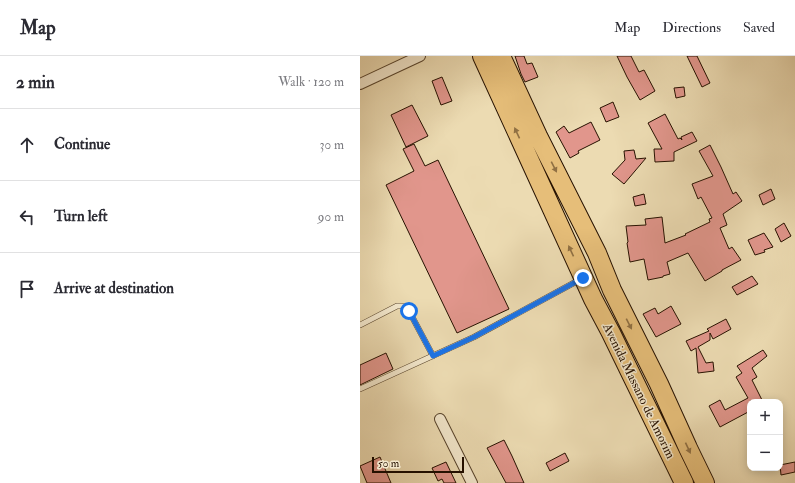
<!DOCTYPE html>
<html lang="en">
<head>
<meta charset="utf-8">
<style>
	:root { --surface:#fff; --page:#f2f2f3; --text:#2b2b33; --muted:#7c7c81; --line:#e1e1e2 }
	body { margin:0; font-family:"IM FELL Double Pica",serif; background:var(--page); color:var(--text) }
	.controls { position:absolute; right:12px; bottom:12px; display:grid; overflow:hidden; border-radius:8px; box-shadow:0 2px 10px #0003 }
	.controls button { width:36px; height:36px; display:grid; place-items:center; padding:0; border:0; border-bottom:1px solid var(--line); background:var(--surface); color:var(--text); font:20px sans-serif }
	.scale { position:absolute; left:12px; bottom:10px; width:92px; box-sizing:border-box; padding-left:4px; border:2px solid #261100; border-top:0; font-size:11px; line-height:14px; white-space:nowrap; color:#261100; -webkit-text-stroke:3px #f3e8cd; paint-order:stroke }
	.stop { position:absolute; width:12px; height:12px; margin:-9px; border:3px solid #1a73e8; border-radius:50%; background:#fff }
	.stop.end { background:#1a73e8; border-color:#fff; box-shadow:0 1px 4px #0008 }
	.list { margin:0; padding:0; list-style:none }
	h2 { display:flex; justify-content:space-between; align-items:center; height:52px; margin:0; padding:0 16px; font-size:17px }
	h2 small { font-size:13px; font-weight:400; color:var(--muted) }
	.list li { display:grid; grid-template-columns:26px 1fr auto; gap:12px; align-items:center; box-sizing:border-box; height:72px; padding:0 16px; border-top:1px solid var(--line) }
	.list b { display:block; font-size:15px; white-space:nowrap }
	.list em { font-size:13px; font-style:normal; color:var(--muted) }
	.icon { flex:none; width:22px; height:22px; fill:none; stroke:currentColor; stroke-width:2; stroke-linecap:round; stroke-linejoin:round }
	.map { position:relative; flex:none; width:435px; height:427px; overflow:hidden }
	header { display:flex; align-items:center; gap:24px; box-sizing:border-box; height:56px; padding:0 20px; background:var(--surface); border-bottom:1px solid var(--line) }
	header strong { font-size:19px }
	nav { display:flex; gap:22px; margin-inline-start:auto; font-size:14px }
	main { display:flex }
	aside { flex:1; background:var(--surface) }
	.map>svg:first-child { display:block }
	.building { fill:#e1968c; stroke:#261100 }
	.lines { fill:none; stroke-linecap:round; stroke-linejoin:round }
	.lane-casing { stroke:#58442c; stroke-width:6 }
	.street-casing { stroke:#58442c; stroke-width:12 }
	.highway-casing { stroke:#261100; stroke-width:20 }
	.lane { stroke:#f3e8cd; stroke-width:5 }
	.street { stroke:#f3e8cd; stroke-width:10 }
	.highway { stroke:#e6be79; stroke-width:18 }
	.oneway { fill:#907043 }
	.route { stroke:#1a73e8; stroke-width:5 }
	.labels { text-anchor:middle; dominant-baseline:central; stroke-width:3; stroke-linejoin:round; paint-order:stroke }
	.street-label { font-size:13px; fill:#261100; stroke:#f3e8cd }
</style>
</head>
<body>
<header>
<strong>Map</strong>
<nav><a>Map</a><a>Directions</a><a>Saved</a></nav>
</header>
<main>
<aside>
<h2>2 min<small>Walk · 120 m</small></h2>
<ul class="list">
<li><svg class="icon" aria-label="ahead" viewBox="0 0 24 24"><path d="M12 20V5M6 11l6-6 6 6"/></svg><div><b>Continue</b></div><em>30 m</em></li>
<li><svg class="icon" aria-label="left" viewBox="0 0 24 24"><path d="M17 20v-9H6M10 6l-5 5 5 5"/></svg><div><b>Turn left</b></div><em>90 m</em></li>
<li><svg class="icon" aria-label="arrive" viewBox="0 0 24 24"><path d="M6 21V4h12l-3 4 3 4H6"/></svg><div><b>Arrive at destination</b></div></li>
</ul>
</aside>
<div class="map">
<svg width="435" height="427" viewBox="0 0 435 427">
	<rect width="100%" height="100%" fill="#ecdbb2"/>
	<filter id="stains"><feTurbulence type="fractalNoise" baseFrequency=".005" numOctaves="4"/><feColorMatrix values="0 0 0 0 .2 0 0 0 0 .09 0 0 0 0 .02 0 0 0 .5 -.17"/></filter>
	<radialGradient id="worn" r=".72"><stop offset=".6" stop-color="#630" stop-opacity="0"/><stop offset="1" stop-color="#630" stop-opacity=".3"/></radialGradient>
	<path class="building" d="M155,0H164L167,8L172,7L178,21L165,26L161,18Z
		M257,0H271L279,16L284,14L295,35L280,44L267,21Z
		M327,0H337L350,27L342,31Z
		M82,21L92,45L81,49L72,25Z
		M324,31L325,40L316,42L314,32Z
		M253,46L259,61L246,66L240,52Z
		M52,49L68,80L46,91L31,59Z
		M305,58L318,83L320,82L322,84L321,81L332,76L337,85L314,96V105L295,106L294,93H302L288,67Z
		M231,66L240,84L218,95L219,97L210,102L196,76L204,70L209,77Z
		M54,88L65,110L78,104L149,253L97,277L26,129L54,115L43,93Z
		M350,89L361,111L373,138L376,136L382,145L363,158L367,169L360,172L369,193L372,191L381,204L362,214V215L345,225L328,197L307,206L310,218L303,220V221L288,224L284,203L270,206L267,187L268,186L266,170L286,169L285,163L302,161L305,187L326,179L325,178L350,166L349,163L352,162L341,141L338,143L332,128L353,120L339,95Z
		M274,94L276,103L286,102L264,128L252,118L265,104L264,95Z
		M411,133L415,143L403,149L399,139Z
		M284,138L286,148L275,150L273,141Z
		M424,167L431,180L421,186L415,173Z
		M404,177L413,191L404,194L405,196L395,199L388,184Z
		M392,220L398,228L377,239L372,231Z
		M311,250L321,268L296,281L283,258L295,252L298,258Z
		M366,263L371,273L353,283L350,277V284L338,291L346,307L353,306L354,315L338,317L336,292L331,295L326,285L349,275L347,273Z
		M403,294L407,300L392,312L397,321L392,324L403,346L390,345V355L360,371L349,350L360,344L365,354L388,342L376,321L382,317L377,310Z
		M26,297L33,313L0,329V309Z
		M144,384L152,400L164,427H146L127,392Z
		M205,397L209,405L190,415L186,407Z
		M20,401L31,427H7L0,410Z
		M86,406L96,427H84L82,423L78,425L72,412Z
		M435,406V416L421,419L420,409Z"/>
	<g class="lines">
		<g class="lane-casing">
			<path id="lane" d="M0,269L37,250H45L49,255L73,300
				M0,333L114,281L221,223"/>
		</g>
		<g class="street-casing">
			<path id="street" d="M0,28L60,0
				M80,363L112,427"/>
		</g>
		<g class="highway-casing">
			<path id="highway" d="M122,0L233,243L251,277L324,427
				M141,0L178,80L237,197L252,234L299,328L328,392L345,427"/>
		</g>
		<use href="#lane" class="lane"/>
		<use href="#street" class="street"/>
		<use href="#highway" class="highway"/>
	</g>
	<defs><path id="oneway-solid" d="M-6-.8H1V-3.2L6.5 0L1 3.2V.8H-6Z"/></defs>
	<g class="oneway">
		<use href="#oneway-solid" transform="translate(157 77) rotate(-115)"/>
		<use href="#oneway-solid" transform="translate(194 111) rotate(63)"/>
		<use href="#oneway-solid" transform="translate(211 195) rotate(-115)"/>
		<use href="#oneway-solid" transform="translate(269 268) rotate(63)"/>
		<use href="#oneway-solid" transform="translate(328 392) rotate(65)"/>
	</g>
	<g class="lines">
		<path class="route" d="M49,255L73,300L114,281L223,222"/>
	</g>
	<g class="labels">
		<g class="street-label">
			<text transform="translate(279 335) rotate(64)">Avenida Massano de Amorim</text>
		</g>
	</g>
	<rect width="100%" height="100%" filter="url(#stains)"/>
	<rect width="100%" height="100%" fill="url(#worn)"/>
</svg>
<div class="controls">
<button>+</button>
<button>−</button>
</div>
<div class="scale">50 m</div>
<div class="stop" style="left:49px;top:255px"></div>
<div class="stop end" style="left:223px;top:222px"></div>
</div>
</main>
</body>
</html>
